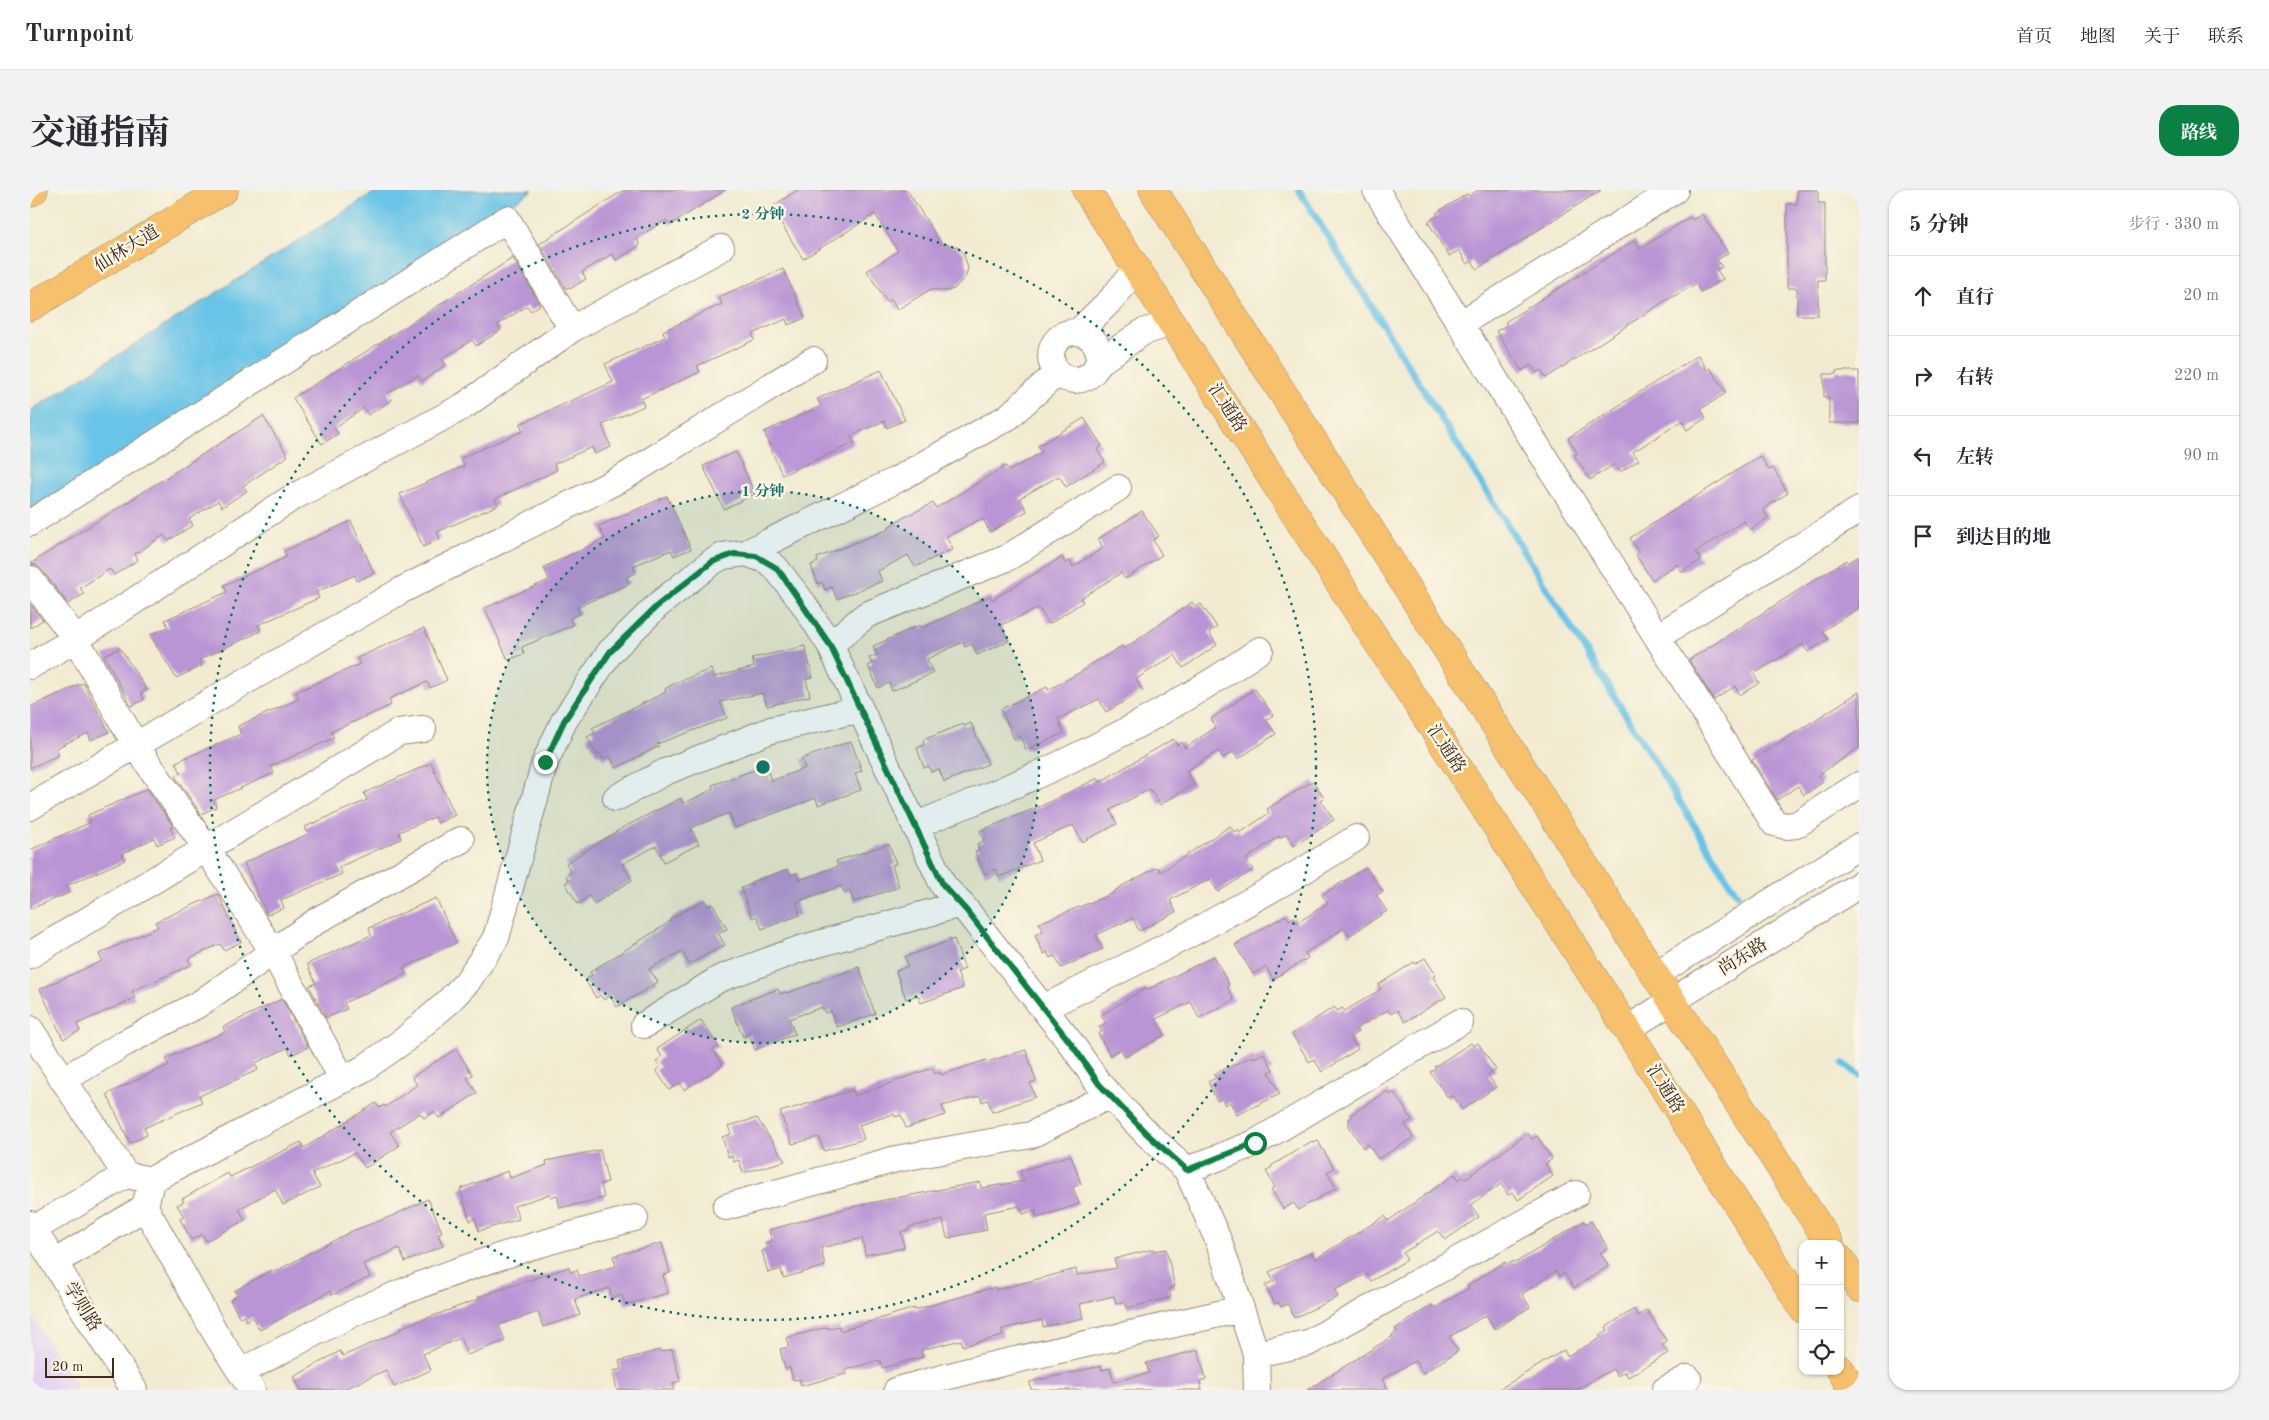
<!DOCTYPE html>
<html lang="zh">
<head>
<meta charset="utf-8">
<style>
	:root { --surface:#fff; --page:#f2f2f3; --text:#2b2b33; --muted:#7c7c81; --line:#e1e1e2; --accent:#0b8043 }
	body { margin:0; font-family:"Old Standard TT","Noto Serif SC",serif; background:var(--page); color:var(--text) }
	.controls { position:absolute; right:15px; bottom:15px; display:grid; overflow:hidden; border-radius:10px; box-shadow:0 1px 4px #0004 }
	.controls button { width:45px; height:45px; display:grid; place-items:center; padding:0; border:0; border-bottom:1px solid var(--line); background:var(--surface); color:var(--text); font:25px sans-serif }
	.scale { position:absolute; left:15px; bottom:12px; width:69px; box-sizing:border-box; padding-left:5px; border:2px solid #3b2a1e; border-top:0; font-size:14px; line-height:18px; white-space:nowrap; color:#3b2a1e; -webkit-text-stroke:4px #fcf5e5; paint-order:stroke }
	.stop { position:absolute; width:15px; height:15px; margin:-11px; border:4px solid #0b8043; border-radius:50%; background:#fff }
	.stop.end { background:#0b8043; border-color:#fff; box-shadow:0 1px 5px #0008 }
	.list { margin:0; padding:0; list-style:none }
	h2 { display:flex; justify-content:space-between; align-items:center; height:65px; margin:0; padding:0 20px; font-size:21px }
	h2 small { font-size:16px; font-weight:400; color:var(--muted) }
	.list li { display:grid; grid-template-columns:32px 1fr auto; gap:15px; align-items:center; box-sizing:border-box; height:80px; padding:0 20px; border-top:1px solid var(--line) }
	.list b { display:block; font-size:19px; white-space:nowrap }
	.list em { font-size:16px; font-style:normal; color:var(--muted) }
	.icon { flex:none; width:28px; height:28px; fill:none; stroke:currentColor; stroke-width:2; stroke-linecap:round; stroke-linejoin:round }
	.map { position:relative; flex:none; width:1829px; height:1200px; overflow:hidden; border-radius:20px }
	header { display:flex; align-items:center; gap:30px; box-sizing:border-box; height:70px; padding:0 25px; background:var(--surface); border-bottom:1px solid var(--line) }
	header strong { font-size:24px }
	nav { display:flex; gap:28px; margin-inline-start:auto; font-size:18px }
	.intro { display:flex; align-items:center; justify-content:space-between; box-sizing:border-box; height:120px; padding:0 30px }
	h1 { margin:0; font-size:35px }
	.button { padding:12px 22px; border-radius:20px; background:var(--accent); color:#fff; font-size:18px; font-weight:700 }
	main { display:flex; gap:30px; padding:0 30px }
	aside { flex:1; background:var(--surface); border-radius:20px; box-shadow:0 1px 4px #0004 }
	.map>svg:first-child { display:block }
	.built { fill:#e3d3f2 }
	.water { fill:#69c4e7; stroke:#527782 }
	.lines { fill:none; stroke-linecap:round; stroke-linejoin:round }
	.stream { stroke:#69c4e7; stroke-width:7 }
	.building { fill:#ba95d5 }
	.minor-casing { stroke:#968a78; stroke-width:28 }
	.major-casing { stroke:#968a78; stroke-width:29 }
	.minor { stroke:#fff; stroke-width:26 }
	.major { stroke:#f7c06c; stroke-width:28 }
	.route { stroke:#0b8043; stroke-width:6 }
	.ring { fill:none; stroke:#0f766e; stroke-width:2.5; stroke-dasharray:2.5 5 }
	.labels { text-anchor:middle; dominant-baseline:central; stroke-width:5; stroke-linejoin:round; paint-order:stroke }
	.street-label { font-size:18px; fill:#3b2a1e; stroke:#fcf5e5 }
	.centre { fill:#0f766e; stroke:#fcf5e5; stroke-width:2.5 }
	.ring-label { font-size:15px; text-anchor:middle; font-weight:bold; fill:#0f766e; stroke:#fcf5e5; stroke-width:5; stroke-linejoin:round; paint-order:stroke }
</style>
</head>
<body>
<header>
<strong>Turnpoint</strong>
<nav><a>首页</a><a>地图</a><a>关于</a><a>联系</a></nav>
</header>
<div class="intro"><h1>交通指南</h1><a class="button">路线</a></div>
<main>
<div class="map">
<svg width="1829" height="1200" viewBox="0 0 1829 1200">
	<rect width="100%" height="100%" fill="#fcf5e5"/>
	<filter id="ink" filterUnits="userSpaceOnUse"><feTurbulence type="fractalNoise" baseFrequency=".02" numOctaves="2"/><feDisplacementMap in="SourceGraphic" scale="10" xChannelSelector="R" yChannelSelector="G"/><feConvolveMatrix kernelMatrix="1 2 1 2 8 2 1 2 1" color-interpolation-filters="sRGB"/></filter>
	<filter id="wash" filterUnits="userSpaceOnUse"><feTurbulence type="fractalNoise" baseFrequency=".0096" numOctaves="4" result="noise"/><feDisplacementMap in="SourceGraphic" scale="20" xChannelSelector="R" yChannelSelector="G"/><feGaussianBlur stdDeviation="1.12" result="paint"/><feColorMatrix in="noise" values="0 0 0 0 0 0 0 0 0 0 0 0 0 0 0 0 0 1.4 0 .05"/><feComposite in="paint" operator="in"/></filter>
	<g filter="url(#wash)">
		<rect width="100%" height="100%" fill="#f2ebd1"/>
		<path class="built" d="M0,1123L48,1200H0Z"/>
		<path class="water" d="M348,0H503L199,204L0,325V221Z"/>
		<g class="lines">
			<path class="stream" d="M1269,0L1707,704
				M1814,874L1829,885"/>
		</g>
		<g id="blocks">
			<path class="building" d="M594,0H696L640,35L636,30L606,48L610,55L586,70L582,64L552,82L556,89L540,99L539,97L536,99L509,54Z
				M768,0H877L911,53L927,57L933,62L938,78L936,86L924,99L916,101L901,99L867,120L861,109L857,112L837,81L868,61L845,24L773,69L741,17Z
				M1448,0H1571L1447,79L1442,71L1437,74L1429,60L1419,66L1398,32L1408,25L1406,23L1437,4L1439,6Z
				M1767,0H1788V13H1795V90H1788V125H1767V98H1757V14H1767Z
				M1672,24L1698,63L1687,70L1692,77L1687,80L1693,89L1671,102L1666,94L1635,111L1516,188L1511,180L1507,183L1501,175L1492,181L1466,141L1477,135L1475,132L1605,50L1610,59L1660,27L1662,30Z
				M483,68L510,115L501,121L497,116L467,135L471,140L446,156L442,150L412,169L416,175L392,191L388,185L358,203L362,210L338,225L334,218L304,238L308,244L292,254L263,208Z
				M753,79L775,128L758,135L756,129L722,144L724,150L667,176L670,182L611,209L614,216L572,235L581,257L565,264L562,257L524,274L527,280L465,309L468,315L407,342L410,349L393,357L370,304L434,276L431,268L493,241L490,234L583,192L575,174L635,147L633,141L692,114L689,107Z
				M1668,165L1677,180L1680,178L1696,203L1671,219L1676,228L1657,240L1652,231L1603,262L1609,270L1590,282L1585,274L1560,290L1544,265L1547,263L1538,248Z
				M851,180L875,230L857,238L854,231L821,246L824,253L752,285L734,242L791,216L787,209Z
				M1806,181H1829V233H1799V207H1794V184H1806Z
				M233,226L258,266L213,296L217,301L192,317L188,311L159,329L163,335L138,351L134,345L105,364L108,370L84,385L80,379L50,398L54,404L38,414L12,380L6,375L0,374Z
				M1054,228L1072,256L1067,260L1075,272L1036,297L1029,286L990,308L997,321L960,342L953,329L947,331L916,347L923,359L885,377L878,365L848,381L852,391L807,409L802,397L795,400L792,392L788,394L781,375L788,372L787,368L859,339L858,337L867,331L903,313L906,318L976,276L979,281L1012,262L1008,256Z
				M706,262L725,304L694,319L673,276Z
				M1730,266L1739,280L1743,278L1758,303L1733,319L1738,328L1720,340L1714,331L1666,362L1671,370L1652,382L1647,374L1622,390L1606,365L1609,363L1600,348Z
				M637,306L661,359L644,366L641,360L603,376L606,383L596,387L599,394L547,417L550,424L540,428L543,435L492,457L494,464L478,470L455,418L519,390L514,377L575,349L569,336Z
				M1112,321L1129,346L1123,350L1132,365L1095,389L1091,383L1051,408L1053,412L1019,434L1009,418L971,435L979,451L947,465L942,454L935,457L933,452L897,469L903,483L862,501L859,493L848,498L838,476L842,474L839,468L847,465L843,456L890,435L892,438L960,406L962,410L1032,367L1035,373L1040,371L1043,377L1073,358L1068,349Z
				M321,331L344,383L327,391L325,385L286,402L289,408L228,435L231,441L169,470L172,476L146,488L120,445L138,437L135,430L197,402L194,395L257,367L254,361Z
				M1829,366V418L1792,441L1798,449L1778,462L1772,454L1724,484L1729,493L1710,505L1705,496L1684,510L1659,470L1816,370L1818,373Z
				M1162,412L1166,417L1171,414L1187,437L1179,442L1187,455L1153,478L1145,465L1106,489L1113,501L1076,522L1069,509L1028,529L1034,543L996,560L990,546L984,549L971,519L1017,497L1018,500L1058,478L1057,477L1092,456L1094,459Z
				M0,414L13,430L0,438Z
				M394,438L417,490L400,498L397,492L359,509L361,515L301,542L304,548L241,576L244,583L184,610L186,617L171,624L145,586L151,583L146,572L211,544L208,536L269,509L266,502L330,474L327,468Z
				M775,456L783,488L776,489L780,506L737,516L733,503L690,512L697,528L627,554L629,556L586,578L580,566L573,569L570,564L567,565L557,547L565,543L562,538L636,502L635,499L645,493L681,479L684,487L724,477L722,468Z
				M90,458L117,500L111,503L114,510L101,516L74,465Z
				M53,493L79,542L61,550L58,543L26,558L29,565L0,578V517Z
				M1225,499L1243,525L1236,530L1246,544L1208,569L1203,562L1193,568L1188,561L1156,581L1164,594L1130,615L1120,599L1080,620L1087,634L1052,652L1043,635L1003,653L1010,670L969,687L966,679L955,684L945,662L949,660L947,654L954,651L950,641L1013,615L1068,588L1070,592L1143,549L1147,555L1152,552L1155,558L1186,537L1181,529Z
				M1829,502V558L1788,585L1793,592L1774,605L1768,596L1747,610L1722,570Z
				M941,533L958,574L914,592L909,579L901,582L899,576L894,578L887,558L894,555L893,550L933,534L934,536Z
				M821,551L832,581L825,583L831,600L788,615L786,608L705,638L699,623L661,638L669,654L634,672L626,656L592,674L602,690L564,714L559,706L548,714L535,693L539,691L536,686L541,682L536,673L592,638L651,608L653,614L683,599L682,595L730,578L732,584L738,582L741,591L775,578L771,569Z
				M401,573L425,625L408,633L405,627L369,642L371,649L309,677L312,684L251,710L254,718L237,725L214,673L278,644L275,637L337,610L334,603Z
				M1283,591L1294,608L1291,610L1304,630L1264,656L1257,644L1250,648L1249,646L1216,669L1223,680L1188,702L1180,689L1140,710L1146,722L1109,741L1103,728L1066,745L1073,759L1031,778L1025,766L1020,768L1017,762L1014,764L1005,745L1013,741L1009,733L1084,703L1083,702L1092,696L1128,677L1131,682L1200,636L1204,642L1208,640L1210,643L1239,623L1237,619Z
				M117,599L143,636L140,638L145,647L127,655L124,648L92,664L95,670L36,696L39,703L0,719V660L61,632L58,625Z
				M859,654L866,674L862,675L869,697L824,712L820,701L814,703L811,696L766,712L770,725L732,739L727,726L722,728L711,698L722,694L721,692L758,679L761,685L767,683L769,690L808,676L806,671Z
				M1336,677L1353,702L1346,705L1357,721L1319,746L1314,738L1275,763L1278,768L1243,789L1236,777L1223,784L1205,755L1256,725L1259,730L1264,727L1267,733L1298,713L1292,705Z
				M188,704L211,752L194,760L190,754L158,769L161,775L102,801L105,808L47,834L50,841L33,849L10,799L72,771L69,764L128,737L125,732Z
				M406,708L426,753L373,778L376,784L314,813L317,819L296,828L279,796L286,793L277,774L341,745L339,738Z
				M675,710L678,716L683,714L697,739L688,743L695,755L659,774L652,761L619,779L628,792L587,817L580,806L574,810L570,805L566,808L555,790L562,785L560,782L632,737L641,730L640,729Z
				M924,749L935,779L927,782L933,798L891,813L888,805L876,809L866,781L878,776L875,767Z
				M1184,766L1199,795L1197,796L1204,810L1169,828L1161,812L1126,829L1135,845L1095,867L1091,859L1080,865L1068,844L1072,842L1069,837L1076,833L1071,825L1116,798L1117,800Z
				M1395,768L1406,785L1403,787L1416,807L1375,832L1367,820L1361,824L1358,820L1326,839L1328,842L1320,847L1328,859L1292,882L1284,869L1279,872L1262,844L1304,817L1308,821L1312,818L1315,821L1351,799L1348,795L1384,772L1385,774Z
				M829,777L845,824L807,837L801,821L795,823L792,817L759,829L765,844L725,860L719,844L713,847L701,817L748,799L750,804L756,802L757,803Z
				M252,809L278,857L261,865L257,858L225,873L228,880L169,906L172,912L114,938L117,945L100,953L77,904L139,875L136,869L195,842L193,837Z
				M671,830L689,857L682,859L693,875L654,900L650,893L639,900L626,880L630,877L626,872L632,867L627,859Z
				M1441,853L1444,856L1448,853L1466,880L1458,885L1466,897L1432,920L1423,905L1418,908L1400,882L1406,879L1404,877Z
				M426,859L443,885L437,888L447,903L409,928L404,922L394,928L390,923L360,942L369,956L335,978L325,963L282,983L290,997L253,1015L245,999L209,1019L215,1030L176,1051L172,1044L161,1050L150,1029L154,1027L147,1015L154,1012L152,1009L198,983L200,987L271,952L274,958L346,913L349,918L354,915L355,917L387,895L382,887Z
				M996,860L1006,891L1000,893L1005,907L962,922L958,910L952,912L950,906L912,916L915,925L876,938L871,925L865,927L864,924L829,935L834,949L794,961L789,947L762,954L750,922L823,900L825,906L902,878L905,884L910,882L911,885L956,870L957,872Z
				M1234,863L1243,880L1239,882L1250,904L1207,925L1200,912L1195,915L1192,909L1187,911L1178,892L1186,888L1184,884L1223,866L1224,868Z
				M1358,901L1360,905L1364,902L1382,930L1375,934L1383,948L1348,969L1338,954L1333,958L1319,936V929L1322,927L1320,925Z
				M727,928L755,971L713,983L709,970L704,972L702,966L698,967L692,947L701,944L698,936Z
				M1498,943L1502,949L1507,946L1522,969L1515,974L1523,986L1488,1010L1483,1002L1478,1005L1471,994L1441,1015L1449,1027L1415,1050L1408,1041L1373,1063L1377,1070L1341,1091L1337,1084L1305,1100L1308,1107L1264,1128L1258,1114L1251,1117L1248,1112L1245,1114L1235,1095L1244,1091L1239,1082L1282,1062L1285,1069L1355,1026L1358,1031L1425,984L1429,990L1433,987L1435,989Z
				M1282,951L1284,953L1288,951L1304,978L1297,982L1306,998L1268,1020L1264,1013L1253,1019L1241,999L1245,997L1236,981L1242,977L1241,976Z
				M570,960L578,992L571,994L574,1008L530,1018L527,1005L521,1007L520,1004L484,1016L489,1029L449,1041L445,1028L440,1031L430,999L478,981L480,988L517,975L516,971Z
				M1041,965L1051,994L1043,997L1049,1014L1007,1028L1005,1020L993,1024L990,1016L954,1023L957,1040L917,1048L913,1030L879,1037V1040L871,1041L874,1058L835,1065L832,1048L791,1058L795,1076L753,1088L751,1079L738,1083L732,1061L737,1059L735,1053L742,1051L739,1040L818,1018L855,1010L950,992L951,998L994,991L990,981Z
				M398,1009L412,1042L408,1044L413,1056L375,1072L369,1058L333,1074L340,1087L302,1105L300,1101L230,1140L222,1127L216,1131L214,1126L210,1128L200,1110L207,1105L204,1101L242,1080L244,1082L322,1041L362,1026Z
				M1554,1031L1555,1034L1561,1031L1578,1058L1570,1063L1579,1076L1544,1098L1534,1083L1529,1086L1526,1081L1492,1104L1500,1117L1465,1139L1456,1125L1419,1147L1428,1161L1393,1183L1385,1171L1352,1189L1358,1200H1277L1363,1146L1362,1145L1367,1142L1365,1139L1402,1115L1405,1118L1439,1098L1437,1096L1475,1072L1477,1075L1484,1071L1485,1073Z
				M632,1053L640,1083L633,1085L638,1103L595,1115L592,1105L582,1108L579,1098L545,1109L550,1125L513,1137L508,1122L469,1135L475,1151L437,1165L430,1148L393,1164L401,1180L364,1197L356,1180L312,1200H271L264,1187L310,1161L313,1166L371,1140L370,1138L449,1109L448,1107L539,1077L540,1082L547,1080L549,1086L586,1076L583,1066Z
				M1124,1059V1061L1136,1059L1145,1097L1139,1098L1141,1107L1097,1118L1095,1111L1086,1114L1084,1106L1050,1114L1053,1128L1013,1137L1012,1130L972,1139L973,1146L933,1156L931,1150L891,1160L893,1167L852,1178L850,1170L815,1180L816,1184L771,1196L770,1189L763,1190L760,1178L755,1179L750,1159L759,1157L756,1148L798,1137V1139L809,1136L810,1141L884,1118V1120L965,1097L966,1100L1046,1079L1047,1085L1087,1078L1084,1069Z
				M1604,1119L1608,1126L1617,1120L1637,1152L1632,1155L1638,1163L1598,1187L1595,1182L1587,1186L1583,1179L1546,1200H1468L1534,1160L1537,1166L1571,1148L1569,1145L1578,1140L1576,1137Z
				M642,1159L650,1191L643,1193L644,1200H587L583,1181L591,1179L589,1171L630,1160L631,1162Z
				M1168,1160L1176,1189L1170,1191L1172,1200H1001L1000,1192L1071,1176L1072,1180L1080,1178L1084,1192L1119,1183L1116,1173Z"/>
		</g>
	</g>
	<g filter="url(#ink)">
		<use href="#blocks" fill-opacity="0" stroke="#968a78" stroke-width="1"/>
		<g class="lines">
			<g class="minor-casing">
				<path id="minor" d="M1346,0L1627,447
					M1430,134L1645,0
					M1021 166a24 24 0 1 1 48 0a24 24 0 1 1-48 0Z
					M1048,142L1082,109L1107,78
					M1068,173L1113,142L1142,133
					M1829,320L1627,447L1744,633L1756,636L1766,635L1829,595
					M0,333L477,29L542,139
					M716,363L866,290L978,227L1027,183
					M0,389L46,449L106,556L176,658L243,762L313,890
					M800,455L836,425L977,368L1088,298
					M0,476L46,449L260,309L434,216L542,139L691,58
					M586,608L635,582L741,540L830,519
					M0,617L372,400L594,287L783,170
					M885,636C936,614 989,595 1039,570C1105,538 1169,502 1230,460
					M0,765L369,542L393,539
					M1625,785L1829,656
					M1013,818C1120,766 1226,712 1326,648
					M614,835L689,789L770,759L931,714
					M0,839L96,985
					M1597,839L1829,695
					M33,890L95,853L169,814L288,730L431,650
					M1157,980L1225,953L1430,832
					M121,990L333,879L373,851L416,814L437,792L466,748L515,572L534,531L580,462L628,415L682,372L693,366L716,363L736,370L745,377L773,413L800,455L913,695L936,720L1043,856L1069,894L1116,943L1157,980L1189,1052L1226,1164L1227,1200
					M115,1017L186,1144L222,1200
					M696,1017L866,969L1001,945L1080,905
					M0,1034L104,1200
					M3,1039L96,985L121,990L115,1017L24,1073
					M1226,1164L1278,1153L1546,1004
					M211,1182C255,1159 300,1133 346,1113C430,1077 517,1050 605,1028
					M867,1200L950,1178L1211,1119
					M1635,1200L1658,1188"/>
			</g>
			<g class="major-casing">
				<path id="major" d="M1056,0L1597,839L1773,1119
					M1123,0L1625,785L1800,1054
					M0,3L4,0
					M0,117L194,0
					M1810,1069L1829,1098
					M1810,1179L1823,1200"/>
			</g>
			<use href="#minor" class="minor"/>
			<use href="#major" class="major"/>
		</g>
	</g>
	<g class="lines" filter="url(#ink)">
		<path class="route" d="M515,572L534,531L580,462L628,415L682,372L704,364L726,366L745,377L752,385L800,455L913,695L936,720L1043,856L1069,894L1116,943L1157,980L1225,953"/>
	</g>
	<circle cx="733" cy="577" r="276" fill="#0f766e" fill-opacity=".12"/>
	<g class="ring">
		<circle cx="733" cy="577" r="276"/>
		<circle cx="733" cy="577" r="553"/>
	</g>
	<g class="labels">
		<g class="street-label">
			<text transform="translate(97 59) rotate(-32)">仙林大道</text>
			<text transform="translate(1197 218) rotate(57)">汇通路</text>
			<text transform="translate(1416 559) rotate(57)">汇通路</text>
			<text transform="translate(1713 767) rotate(-32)">尚东路</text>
			<text transform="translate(1635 899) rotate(58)">汇通路</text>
			<text transform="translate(52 1117) rotate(58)">学则路</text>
		</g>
	</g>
	<circle cx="733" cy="577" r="8" class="centre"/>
	<g class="ring-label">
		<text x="733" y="29">2 分钟</text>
		<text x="733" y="306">1 分钟</text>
	</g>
</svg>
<div class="controls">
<button>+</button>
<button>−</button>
<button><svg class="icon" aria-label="locate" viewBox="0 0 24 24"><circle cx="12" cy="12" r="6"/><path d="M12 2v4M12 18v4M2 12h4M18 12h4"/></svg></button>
</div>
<div class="scale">20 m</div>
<div class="stop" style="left:1225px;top:953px"></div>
<div class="stop end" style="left:515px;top:572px"></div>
</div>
<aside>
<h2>5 分钟<small>步行 · 330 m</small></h2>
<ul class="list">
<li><svg class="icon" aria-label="ahead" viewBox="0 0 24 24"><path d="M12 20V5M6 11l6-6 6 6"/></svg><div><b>直行</b></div><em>20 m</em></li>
<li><svg class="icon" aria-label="right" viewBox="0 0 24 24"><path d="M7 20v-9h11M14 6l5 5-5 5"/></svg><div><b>右转</b></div><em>220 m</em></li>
<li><svg class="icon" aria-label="left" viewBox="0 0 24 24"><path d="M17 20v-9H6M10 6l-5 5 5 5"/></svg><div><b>左转</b></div><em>90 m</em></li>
<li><svg class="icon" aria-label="arrive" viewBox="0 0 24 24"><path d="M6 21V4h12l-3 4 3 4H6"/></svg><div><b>到达目的地</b></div></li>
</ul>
</aside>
</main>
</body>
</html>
